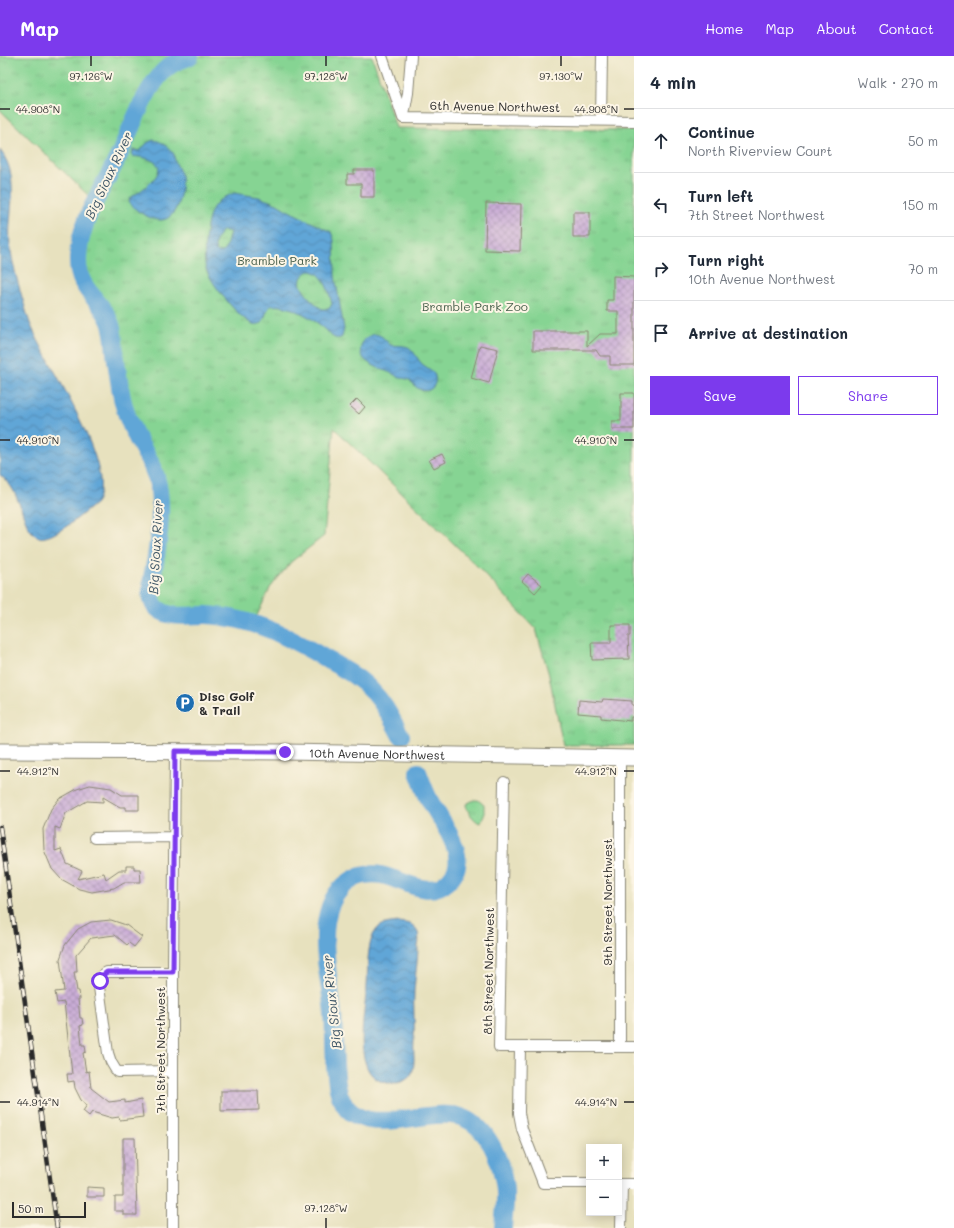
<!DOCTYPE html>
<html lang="en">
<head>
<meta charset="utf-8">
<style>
	:root { --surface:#fff; --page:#f2f2f3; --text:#1f2937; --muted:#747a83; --line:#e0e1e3; --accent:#7c3aed }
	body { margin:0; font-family:Mali,sans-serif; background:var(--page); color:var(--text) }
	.controls { position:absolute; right:12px; bottom:12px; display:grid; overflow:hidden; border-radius:0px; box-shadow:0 2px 10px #0003 }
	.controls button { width:36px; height:36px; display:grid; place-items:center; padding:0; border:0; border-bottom:1px solid var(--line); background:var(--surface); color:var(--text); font:20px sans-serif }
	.scale { position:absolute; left:12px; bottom:10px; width:74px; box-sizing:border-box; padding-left:4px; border:2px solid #2b2b2b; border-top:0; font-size:11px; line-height:14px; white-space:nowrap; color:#2b2b2b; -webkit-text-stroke:3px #fcf5e5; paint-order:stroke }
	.stop { position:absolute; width:12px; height:12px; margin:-9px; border:3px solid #7c3aed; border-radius:50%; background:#fff }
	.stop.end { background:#7c3aed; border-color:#fff; box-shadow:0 1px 4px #0008 }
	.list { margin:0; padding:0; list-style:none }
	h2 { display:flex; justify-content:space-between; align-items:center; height:52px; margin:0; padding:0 16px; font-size:17px }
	h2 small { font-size:13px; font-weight:400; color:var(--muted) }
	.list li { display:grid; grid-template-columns:26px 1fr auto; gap:12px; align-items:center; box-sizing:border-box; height:64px; padding:0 16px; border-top:1px solid var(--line) }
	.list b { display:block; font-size:15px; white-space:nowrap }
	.list p { margin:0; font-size:13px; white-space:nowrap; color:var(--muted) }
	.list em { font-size:13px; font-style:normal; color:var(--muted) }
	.actions { display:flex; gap:8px; padding:12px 16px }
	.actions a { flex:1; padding:9px 0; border:1px solid var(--accent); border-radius:0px; text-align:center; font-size:14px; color:var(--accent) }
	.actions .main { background:var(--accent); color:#fff }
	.icon { flex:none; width:22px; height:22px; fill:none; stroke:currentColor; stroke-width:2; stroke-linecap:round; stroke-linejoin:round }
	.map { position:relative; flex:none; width:634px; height:1172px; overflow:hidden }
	header { display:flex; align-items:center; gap:24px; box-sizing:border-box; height:56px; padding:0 20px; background:var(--accent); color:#fff }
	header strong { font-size:19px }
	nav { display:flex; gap:22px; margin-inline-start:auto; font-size:14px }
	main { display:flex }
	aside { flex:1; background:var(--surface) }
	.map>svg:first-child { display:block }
	.park { fill:url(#park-tufts); stroke:#58805f }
	.water { fill:url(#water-waves); stroke:#466881; fill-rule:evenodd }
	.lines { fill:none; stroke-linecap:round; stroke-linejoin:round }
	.river { stroke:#61a6d7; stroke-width:18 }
	.building { fill:url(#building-cross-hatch) }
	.street-casing { stroke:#898674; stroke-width:12 }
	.secondary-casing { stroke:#898674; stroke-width:17 }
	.street { stroke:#fff; stroke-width:10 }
	.secondary { stroke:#fff; stroke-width:15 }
	.rail-casing { stroke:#2b2b2b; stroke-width:4.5 }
	.rail { stroke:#fcf5e5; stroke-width:3; stroke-dasharray:9; stroke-linecap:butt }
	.route { stroke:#7c3aed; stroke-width:5 }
	.ticks { fill:none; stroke:#2b2b2b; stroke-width:1.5 }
	.labels { text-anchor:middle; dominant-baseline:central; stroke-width:4; stroke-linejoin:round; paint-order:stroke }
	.street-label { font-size:12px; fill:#2b2b2b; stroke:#fcf5e5 }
	.park-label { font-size:12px; fill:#465e4a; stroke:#fcf5e5 }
	.poi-label { font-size:12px; font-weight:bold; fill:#2b2b2b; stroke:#fcf5e5; text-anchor:start }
	.water-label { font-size:13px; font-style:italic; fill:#3e5667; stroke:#fcf5e5 }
	.ticks-label { font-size:10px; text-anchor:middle; fill:#2b2b2b; stroke:#fcf5e5; stroke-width:4; stroke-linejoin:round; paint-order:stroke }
</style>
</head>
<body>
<header>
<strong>Map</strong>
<nav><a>Home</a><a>Map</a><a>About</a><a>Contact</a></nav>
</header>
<main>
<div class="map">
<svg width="634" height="1172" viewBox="0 0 634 1172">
	<defs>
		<pattern id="park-tufts" width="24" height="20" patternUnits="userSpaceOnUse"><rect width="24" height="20" fill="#86d493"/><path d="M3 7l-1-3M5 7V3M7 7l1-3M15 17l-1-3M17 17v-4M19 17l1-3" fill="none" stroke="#74b67f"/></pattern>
		<pattern id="water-waves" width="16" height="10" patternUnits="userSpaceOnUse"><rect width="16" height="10" fill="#61a6d7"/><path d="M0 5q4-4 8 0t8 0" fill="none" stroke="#5087af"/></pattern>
		<pattern id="building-cross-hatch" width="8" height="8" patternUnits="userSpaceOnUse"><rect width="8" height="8" fill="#c9acd6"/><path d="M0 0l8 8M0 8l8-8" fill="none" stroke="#a38cae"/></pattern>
	</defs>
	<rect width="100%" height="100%" fill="#fcf5e5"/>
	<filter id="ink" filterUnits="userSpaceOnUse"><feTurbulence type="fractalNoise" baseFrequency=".025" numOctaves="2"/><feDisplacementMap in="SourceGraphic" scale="8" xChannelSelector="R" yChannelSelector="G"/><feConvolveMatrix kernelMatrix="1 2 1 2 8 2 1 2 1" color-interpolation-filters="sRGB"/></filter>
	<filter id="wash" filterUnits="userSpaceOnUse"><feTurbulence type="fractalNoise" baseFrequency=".012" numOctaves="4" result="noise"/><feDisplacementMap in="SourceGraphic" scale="16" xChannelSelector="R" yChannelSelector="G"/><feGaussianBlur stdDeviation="0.9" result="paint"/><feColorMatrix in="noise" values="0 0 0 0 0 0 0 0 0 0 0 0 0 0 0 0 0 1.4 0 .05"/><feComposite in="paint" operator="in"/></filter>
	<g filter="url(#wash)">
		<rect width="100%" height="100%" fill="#e7e1be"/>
		<path class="park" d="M0,0H372L396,72L634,74V689H563L549,619L536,573L478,511L334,372L324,480L291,506L270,532L253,568C239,564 226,561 212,560C196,558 167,565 156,551C144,536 156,507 157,490C159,471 162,449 158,430C155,412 146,398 138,383C131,370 126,357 123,344C116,320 118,288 110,266C106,255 96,247 89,237C68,208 81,175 95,146L0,54Z
			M474,744H478L484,749V760L480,767C474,765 466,754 466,748Z"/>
		<path class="water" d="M153,84C163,85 168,91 174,98C174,107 179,111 181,119C182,123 181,129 181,134C179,148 173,169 154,163C145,160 134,154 129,146L130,142C139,136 174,114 151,104C145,101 138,101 132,100L133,94L140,95L147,87Z
			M0,94C22,122 7,156 10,188C12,206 17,223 22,241C25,250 27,259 30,267C45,305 119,412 96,447C86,455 52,486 38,481C29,477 24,461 21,452C14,436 14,431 0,419Z
			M234,137L259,141L277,148L287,154L331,176L334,184L335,220L344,273L342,281C339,283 336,283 333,281C330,279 327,275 324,272C311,261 288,247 270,250L268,253L262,267C259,268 256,269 253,268C239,263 211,227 206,213C202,201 206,160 214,150C219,144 227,140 234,137ZM223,174L230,176L226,191L223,196H216C213,188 217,180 223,174ZM309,215C324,215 329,236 332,248L329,253H322L319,251C309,242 289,225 309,215Z
			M374,278C383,279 384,283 390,289C396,290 403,289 408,291C414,294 417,303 422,308C427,312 433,314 435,320C438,333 425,339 416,331C413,328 411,324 407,323C404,322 401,323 398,321C396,320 395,319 393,318C383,313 356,307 361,290C363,284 367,280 374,278Z
			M399,866C407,867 416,868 418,877C419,881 419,886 418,890C418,905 415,920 414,935C413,952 415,969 414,986C413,996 416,1010 411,1019C406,1026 397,1028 389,1027C349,1024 365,955 367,929C368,915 366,885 377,873C382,867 391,867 399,866Z"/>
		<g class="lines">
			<path class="river" d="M190,0C185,3 179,4 174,7C149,21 132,70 121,95C105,130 79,164 78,203C77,235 100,241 110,266C114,275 114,287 115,297C117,312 119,327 122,342C125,356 131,371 138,384C146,399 155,412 158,429C162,449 159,481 156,501C154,513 150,525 151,537C151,542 153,549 158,553C170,563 191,559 206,559C212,559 218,560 224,561C261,566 296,585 328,604C343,613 360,621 372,635C385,648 392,664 401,680
				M418,716C422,726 425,736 430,745C439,762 461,790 457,810C456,815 452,821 448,825C428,844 403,823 381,819C372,817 358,819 350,825C309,851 330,919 333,958C335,982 333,1010 338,1033C352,1093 428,1047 464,1062C488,1072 500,1103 504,1126C507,1141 504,1157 503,1172"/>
		</g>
		<g id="blocks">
			<path class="building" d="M354,114H374V141H361V128H347V118H354Z
				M486,147L521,148L520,195L485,194Z
				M573,156H590V181H573Z
				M613,220L634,221V309H610V300H600L596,294H533V275H587V290L600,278H618V255H607V244H613Z
				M480,289L498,293L489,327L471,322Z
				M621,337H634V373H612V365H621Z
				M357,343L365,351L359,358L350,350Z
				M442,398L446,406L434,412L429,404Z
				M528,518L542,529L535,537L522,525Z
				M611,569H630V580H628L629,603L592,604L591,587H611Z
				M603,643L632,645V649H634V661H631V665L601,662V659L578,657L579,644L602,646Z
				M90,729L111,732L122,739H139V754H126V751H120L103,741V746L87,745L66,757L60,773L55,771V795L61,793L67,808L82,815L78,823L104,817L106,823L119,814H126V810H134V813H140L141,826H124L114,832L92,836L79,833L61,823L52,813L44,794L43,773L51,753L59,743L77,733Z
				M111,864L126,869L142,881L134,891L129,887L127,889L115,879L91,882L76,899L77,916H74L77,935H79L80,943H78L80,962H82L83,969L80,970L82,989H85L86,996L83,997L86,1016L89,1015L91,1032L109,1046L125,1044V1047L141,1044L143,1061L120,1064L119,1061L112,1062L92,1056L89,1060L83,1055L87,1049L81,1044L75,1032L74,1025L68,1026L67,1018H72L64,946L57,947L55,936L64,935L60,903L65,889L78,873L91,866Z
				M221,1035H258L259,1054L221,1055Z
				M123,1082H135L137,1159H123V1155H115V1141H123Z
				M87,1131L104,1132V1141H87Z"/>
		</g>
	</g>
	<g filter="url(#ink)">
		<use href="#blocks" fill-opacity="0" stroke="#898674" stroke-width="1"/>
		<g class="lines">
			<g class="street-casing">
				<path id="street" d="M382,0L403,62
					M404,59L408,37L411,0
					M403,62L634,65
					M601,64L602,0
					M504,726L499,991H634
					M94,782L175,781
					M173,916H107L101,920L99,931L108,997L111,1006L117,1016L173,1015
					M520,991L519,1057L522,1073L543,1127H589
					M620,991V701
					M619,1128H634
					M173,1172V916L175,695
					M621,1172L622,1128"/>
			</g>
			<g class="secondary-casing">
				<g id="secondary">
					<path id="s1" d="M0,695L285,696L634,702"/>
				</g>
			</g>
			<use href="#street" class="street"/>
			<use href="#secondary" class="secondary"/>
			<g class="rail-casing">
				<path id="rail" d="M0,771L57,1172"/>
			</g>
			<use href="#rail" class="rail"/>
		</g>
	</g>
	<g class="lines" filter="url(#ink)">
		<path class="route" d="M100,925L102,920L107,916H173L175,695L285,696"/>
	</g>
	<path class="ticks" d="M91,0V10M326,0V10M561,0V10M0,53H10M624,53H634M0,384H10M624,384H634M0,715H10M624,715H634M0,1046H10M624,1046H634M326,1162V1172"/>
	<defs>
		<g id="parking-disc" transform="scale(1)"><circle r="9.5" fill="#1f6fb2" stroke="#fcf5e5"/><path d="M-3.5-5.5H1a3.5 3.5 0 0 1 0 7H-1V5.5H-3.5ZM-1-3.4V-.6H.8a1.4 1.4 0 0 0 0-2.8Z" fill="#fff"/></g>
	</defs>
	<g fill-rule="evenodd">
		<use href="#parking-disc" x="185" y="647"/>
	</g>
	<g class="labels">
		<g class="street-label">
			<text transform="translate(495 50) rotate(1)">6th Avenue Northwest</text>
			<text stroke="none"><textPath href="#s1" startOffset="377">10th Avenue Northwest</textPath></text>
			<text transform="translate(607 846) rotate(-90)">9th Street Northwest</text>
			<text transform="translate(488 915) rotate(-89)">8th Street Northwest</text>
			<text transform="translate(160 994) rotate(-90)">7th Street Northwest</text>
		</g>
		<g class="park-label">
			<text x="277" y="204">Bramble Park</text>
			<text x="475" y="250">Bramble Park Zoo</text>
		</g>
		<g class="poi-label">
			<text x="199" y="640">Disc Golf<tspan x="199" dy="14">&amp; Trail</tspan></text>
		</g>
		<g class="water-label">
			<text transform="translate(108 119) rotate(-65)">Big Sioux River</text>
			<text transform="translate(155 491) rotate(-87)">Big Sioux River</text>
			<text transform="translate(331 946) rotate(-96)">Big Sioux River</text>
		</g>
	</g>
	<g class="ticks-label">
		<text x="91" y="24">97.126°W</text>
		<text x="326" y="24">97.128°W</text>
		<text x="561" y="24">97.130°W</text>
		<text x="596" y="57">44.908°N</text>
		<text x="38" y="57">44.908°N</text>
		<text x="596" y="388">44.910°N</text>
		<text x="38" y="388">44.910°N</text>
		<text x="38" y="719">44.912°N</text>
		<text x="596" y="719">44.912°N</text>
		<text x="596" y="1050">44.914°N</text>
		<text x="38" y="1050">44.914°N</text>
		<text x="326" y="1156">97.128°W</text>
	</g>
</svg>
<div class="controls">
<button>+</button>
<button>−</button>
</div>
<div class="scale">50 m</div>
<div class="stop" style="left:100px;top:925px"></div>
<div class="stop end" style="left:285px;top:696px"></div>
</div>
<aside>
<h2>4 min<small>Walk · 270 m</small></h2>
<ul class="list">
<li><svg class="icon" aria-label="ahead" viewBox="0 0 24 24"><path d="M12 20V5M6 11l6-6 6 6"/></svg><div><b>Continue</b><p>North Riverview Court</p></div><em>50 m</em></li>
<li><svg class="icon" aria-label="left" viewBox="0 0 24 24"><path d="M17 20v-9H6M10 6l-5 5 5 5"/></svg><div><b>Turn left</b><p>7th Street Northwest</p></div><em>150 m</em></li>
<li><svg class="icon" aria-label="right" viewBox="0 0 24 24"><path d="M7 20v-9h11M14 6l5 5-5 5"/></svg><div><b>Turn right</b><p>10th Avenue Northwest</p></div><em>70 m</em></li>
<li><svg class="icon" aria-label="arrive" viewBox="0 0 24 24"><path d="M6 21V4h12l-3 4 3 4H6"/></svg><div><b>Arrive at destination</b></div></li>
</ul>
<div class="actions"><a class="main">Save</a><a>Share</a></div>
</aside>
</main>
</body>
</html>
